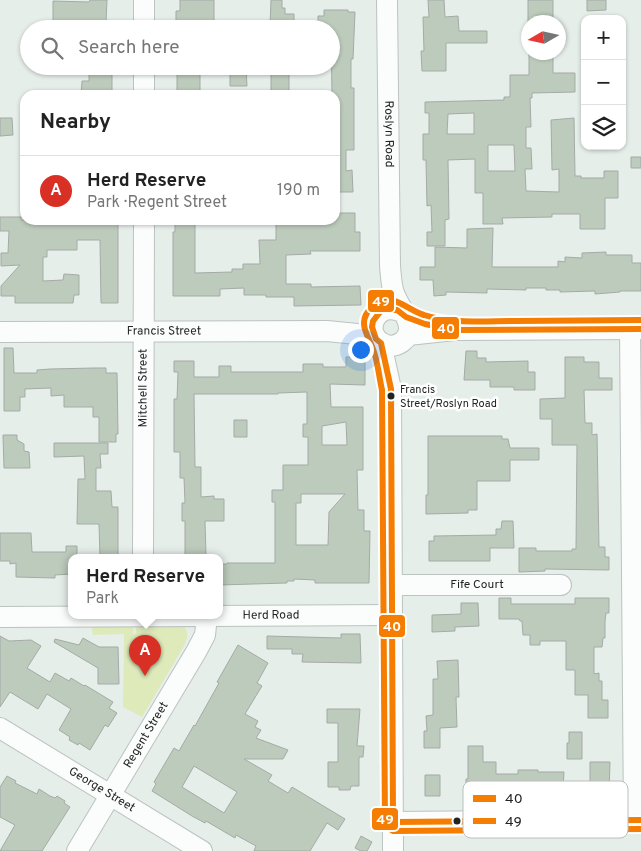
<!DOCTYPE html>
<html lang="en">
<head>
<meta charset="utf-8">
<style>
	:root { --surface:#fff; --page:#f2f2f2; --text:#222; --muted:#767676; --line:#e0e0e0; --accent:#d93025 }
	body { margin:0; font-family:Overpass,sans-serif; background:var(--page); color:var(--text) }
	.controls { position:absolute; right:15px; top:15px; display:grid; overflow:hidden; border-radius:10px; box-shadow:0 1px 4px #0004 }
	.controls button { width:45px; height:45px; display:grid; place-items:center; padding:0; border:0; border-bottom:1px solid var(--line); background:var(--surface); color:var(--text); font:25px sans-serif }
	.compass { position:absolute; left:521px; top:15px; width:45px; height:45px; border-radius:50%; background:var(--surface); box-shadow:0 1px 4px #0004; rotate:261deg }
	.you { position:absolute; left:360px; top:349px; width:18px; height:18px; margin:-12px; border:4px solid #fff; border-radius:50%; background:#1a73e8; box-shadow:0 0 0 8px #1a73e833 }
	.badge { display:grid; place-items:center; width:32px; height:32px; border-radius:50%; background:var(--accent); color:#fff; font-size:16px; font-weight:700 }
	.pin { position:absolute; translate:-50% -41px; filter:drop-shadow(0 1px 2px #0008) }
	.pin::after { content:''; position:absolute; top:26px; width:18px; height:15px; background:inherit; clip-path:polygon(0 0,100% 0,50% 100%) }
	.popup { position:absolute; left:68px; top:554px; width:155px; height:65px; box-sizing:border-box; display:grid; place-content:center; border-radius:10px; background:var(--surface); filter:drop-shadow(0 1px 4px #0005); font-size:16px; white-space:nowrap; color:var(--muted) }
	.popup b { font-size:19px; color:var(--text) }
	.popup::after { content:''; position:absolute; left:50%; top:100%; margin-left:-10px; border:10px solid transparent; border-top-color:var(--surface) }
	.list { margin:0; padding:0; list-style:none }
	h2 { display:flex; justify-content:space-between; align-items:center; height:65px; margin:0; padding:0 20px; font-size:21px }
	h2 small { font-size:16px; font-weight:400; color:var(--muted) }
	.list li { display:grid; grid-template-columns:32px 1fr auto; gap:15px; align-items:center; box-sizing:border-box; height:70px; padding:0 20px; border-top:1px solid var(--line) }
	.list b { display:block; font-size:19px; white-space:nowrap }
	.list p { margin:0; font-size:16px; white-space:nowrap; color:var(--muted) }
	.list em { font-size:16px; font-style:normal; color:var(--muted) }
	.icon { flex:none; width:28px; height:28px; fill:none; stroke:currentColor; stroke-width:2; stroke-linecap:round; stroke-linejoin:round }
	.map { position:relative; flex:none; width:641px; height:851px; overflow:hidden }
	.search { position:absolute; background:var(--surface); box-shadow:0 1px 4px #0004; left:20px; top:20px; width:320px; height:55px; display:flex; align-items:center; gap:12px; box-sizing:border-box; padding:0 18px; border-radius:28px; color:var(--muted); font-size:19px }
	.panel { position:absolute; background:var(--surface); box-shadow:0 1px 4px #0004; left:20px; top:90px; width:320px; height:135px; border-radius:15px }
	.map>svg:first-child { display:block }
	.green { fill:#deeaba }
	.building { fill:#bccbbc; stroke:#a5aaa7; fill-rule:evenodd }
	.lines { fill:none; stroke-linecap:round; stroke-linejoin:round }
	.minor-casing { stroke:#bcc3c0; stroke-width:22 }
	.minor { stroke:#fbfcfc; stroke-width:20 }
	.bus-1-casing { stroke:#fff; stroke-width:10 }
	.bus-2-casing { stroke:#fff; stroke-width:10 }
	.bus-1 { stroke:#f47d02; stroke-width:6 }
	.bus-2 { stroke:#f47d02; stroke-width:6 }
	.bus-dot { fill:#202523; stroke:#fff; stroke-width:2 }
	.labels { text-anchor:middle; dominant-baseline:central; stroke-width:5; stroke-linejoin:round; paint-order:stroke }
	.bus-label { font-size:11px; fill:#202523; stroke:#fff; text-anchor:start }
	.street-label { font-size:12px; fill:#202523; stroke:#fff }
	.key { fill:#fff; stroke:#bcbebd; stroke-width:1 }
	.key-label { font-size:14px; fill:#202523 }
	.line-badge { stroke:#fff; stroke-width:2 }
	.badge-label { font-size:14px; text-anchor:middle; font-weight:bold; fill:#fff }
</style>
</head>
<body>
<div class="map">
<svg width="641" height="851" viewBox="0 0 641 851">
	<rect width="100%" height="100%" fill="#e6eeea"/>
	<path class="green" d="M91,624L133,625V634H136V626L181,624C190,630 188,637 184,646L142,717L123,707L124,634L93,635Z"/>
	<path class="building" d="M90,0H107L106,22H103V27H53V1L89,2Z
		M180,0H214V22H195V29H176V11H180Z
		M271,0H282V8H285V14H294V29H276V26H270Z
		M428,0H444L445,17L458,16L459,31H487V43H446V71H422L421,51H424L423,17H429Z
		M528,0H553V22H528Z
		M587,0H606V10L587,11Z
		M324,10H348V12H355L353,59H351V88H354V150H346V171L352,170L353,192H335V95H332L331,29H318V16H324Z
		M529,52H553V73H575V92L532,93V98H530L531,127H526V148H531L532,169H525L526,191L559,192V169L552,170L551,120L574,118L575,176H581V178H604V171H618V198H605V229H580V214H552V217L502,218L503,224H483V193H475V159L448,160L449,219L445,220V246H427V232H432L431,205L427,206L426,160H423V134H429V113H425V102L504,100V97H510V75H529ZM474,113V134H447L448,114ZM488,145H514L515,171H488Z
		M97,66H112V95H81L82,81H89V71H97Z
		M177,66H200V95H177Z
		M230,66H246L247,86H230Z
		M271,66H289V95H271Z
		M0,118H12L13,135L0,136Z
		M631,157H641V168H631Z
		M335,213H355V232H360V251H310L311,254L286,255V284H311V287L360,286L361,305L294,306V297H266V295H244V288L220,289V296H173V232H175V220H195V273L232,272V269H243V264H260L259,240H276V220H335Z
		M0,217H21V220H118V303H101L100,240H77V250H47V257H43V281L63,280L64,274L79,275V295H74L73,303H15V296H1V286L20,265L1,266V253H8L9,231H0Z
		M493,228L492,267H558V261L565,262V257L582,258V253L606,252V255H632V263H641V291H620V292L595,294V291L560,292V290H546V288H526V290L487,289V293L446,292V295L434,296L433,280H420V267H435V247L467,248V229Z
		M4,348H13L14,373H37V370L50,369L94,368H106V373H117L118,434H116V442H99V417H93V407H64V395L51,396V388L25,389V397H20V411H4Z
		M466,351H477V358H486V362L528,361V372H535V390H514V387H490V380H464Z
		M346,357H365V385L330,384L331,407H363V470H357L358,510H364V531H370L369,583H315V580L294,579V581H287V583L219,585V564H227V563H275V502H272V490H283V465H308V437H303V424H307V392L278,393V394H194L195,467H201V497L214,496V499H224V521H205L206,556H185V521H182V503H185L184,478H180V452H174V399H177L178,372H174V361H194V377H219V366H231V372H303V364H323V367H346ZM346,422L347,445H322V426ZM301,494H345L329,512L328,545H296V503H301Z
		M565,357H584V362H599V378H612V390H584L585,423H592V435L597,434L599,547H605V557H609V570L545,569V571L519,572V548H536V551H572V549H576L577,445H552V419H540V399L565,398Z
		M234,420H247V437H234Z
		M3,435H17V440L24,444V451L29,452L30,468H4Z
		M428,436H502V439H508L510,448H539V460H510V481H477V510H468V513L426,514V495H428Z
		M54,443H108V454H100L101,468H96V491H111L112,507H118V557H100L99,524H77L78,479H85L84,456L54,457Z
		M502,521H513L514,548H490V561H429V541H434V536L496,535V529H501Z
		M0,533H31L32,552H66V546H77V557H71V574L55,575V578L16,577V563L10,564V561H0Z
		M499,598H511V604H575V598H609V613H606L605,621V638H603L602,647H594V674L599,673V681H602V700H608V718H588V695H575V670H566V641H540V645H530V635H523L522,621H520L519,619H499Z
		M461,603H478L479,626L455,627V631L432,632V615L461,614Z
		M341,634H360L361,663L302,662L303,654H292V649H267V636L341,638Z
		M0,636L9,641L31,640L41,646L27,668L50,682L55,673L69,681L71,678L84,686L85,685L113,702L109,708L117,713L108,727L105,725L90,750L79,743L78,745L69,740L70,737L59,730L71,709L47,694L38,709L10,692L0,707Z
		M83,638L99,647H118L119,684H98V668L54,642L55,639L79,645Z
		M238,645L268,663L257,683L262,686L245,714L258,721L255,727L261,730L256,738L288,750L283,759H244L272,775L268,781L288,793L292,787L345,819L338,830L327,823L310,851H254L256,846L236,835L235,838L206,821L205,823L192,816L152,791L156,784L154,782L174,748L179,751L194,725L195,726L219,683L217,682ZM194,766L237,792L224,813L182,787Z
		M458,660L459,697H456L457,727L440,728V748H424V731H427L426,716L433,715V679H438L437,661Z
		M327,709H360L357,746H364L363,757H359V786H351L350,790H339V787H328V762H338V723H327Z
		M569,732H582V759H567V743H569Z
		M468,746H483V762H496V774H518V770H538V772H564L563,789L507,790V792L466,793V779H468Z
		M590,762H610L609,793H590Z
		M425,775H440V796H425Z
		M7,776L16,781L15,783L37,794L39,789L50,796L55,798L57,796L65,801L64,803L70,807L42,851H0L15,825L0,817V787Z
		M361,836L372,842L367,851H361L355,848Z"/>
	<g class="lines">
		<g class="minor-casing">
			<g id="minor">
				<path id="s1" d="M387,0L390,266C391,275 391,285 394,293C399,308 420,329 402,342C396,346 390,347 384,344C361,334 376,299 402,312"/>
				<path d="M144,29V0"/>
				<path d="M144,95V66"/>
				<path d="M630,329L634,820"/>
				<path id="s2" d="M0,332L327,331L357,334L376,339"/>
				<path d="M408,335L455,330L641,329"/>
				<path d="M381,343L391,389L393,851"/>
				<path id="s3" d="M143,557L144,220"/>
				<path id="s4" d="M392,585H561"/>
				<path id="s5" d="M0,617L392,615"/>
				<path id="s6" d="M0,728L202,851"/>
				<path d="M393,822L641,820"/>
				<path id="s7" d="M77,851L196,652L205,635L207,616"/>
			</g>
		</g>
		<use href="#minor" class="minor"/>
		<g class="bus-1-casing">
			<path id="bus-1" d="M393,822L391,389L381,343L376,339L372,327L373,321L380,312L385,310H397L406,317L425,324L455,330L641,329
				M393,822L641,820"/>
		</g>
		<g class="bus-2-casing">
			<path id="bus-2" d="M641,320C599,320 557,321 515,321C484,321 453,324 424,315C406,310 391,289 372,307C356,322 368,335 373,349C378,362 379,377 382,390L385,826L393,831L641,829"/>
		</g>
		<use href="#bus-1" class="bus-1"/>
		<use href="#bus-2" class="bus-2"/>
	</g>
	<g class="bus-dot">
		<circle cx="391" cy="396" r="4.5"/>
		<circle cx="457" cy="821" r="4.5"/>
	</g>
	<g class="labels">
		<g class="bus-label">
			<text x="400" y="390">Francis<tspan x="400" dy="14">Street/Roslyn Road</tspan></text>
		</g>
		<g class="street-label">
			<text stroke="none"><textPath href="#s1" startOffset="134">Roslyn Road</textPath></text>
			<text stroke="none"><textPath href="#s2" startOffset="164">Francis Street</textPath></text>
			<text stroke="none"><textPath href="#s3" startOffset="169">Mitchell Street</textPath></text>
			<text stroke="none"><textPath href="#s4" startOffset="85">Fife Court</textPath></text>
			<text stroke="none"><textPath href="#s5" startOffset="271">Herd Road</textPath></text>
			<text stroke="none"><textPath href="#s7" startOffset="135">Regent Street</textPath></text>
			<text stroke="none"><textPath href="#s6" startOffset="119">George Street</textPath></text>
		</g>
	</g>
	<rect x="463" y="781" width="165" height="57" rx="8" class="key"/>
	<rect x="473" y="795" width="23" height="7" fill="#f47d02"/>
	<rect x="473" y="818" width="23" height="6" fill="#f47d02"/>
	<g class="key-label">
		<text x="505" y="803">40</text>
		<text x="505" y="826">49</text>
	</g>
	<g class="line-badge">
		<rect x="367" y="289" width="28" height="24" rx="5" fill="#f47d02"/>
		<rect x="431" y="316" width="29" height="24" rx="5" fill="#f47d02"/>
		<rect x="378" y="614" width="28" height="24" rx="5" fill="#f47d02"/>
		<rect x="371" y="807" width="28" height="24" rx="5" fill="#f47d02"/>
	</g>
	<g class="badge-label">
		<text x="381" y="306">49</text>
		<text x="446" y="333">40</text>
		<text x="392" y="631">40</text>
		<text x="385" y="824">49</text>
	</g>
</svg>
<div class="controls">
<button>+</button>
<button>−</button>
<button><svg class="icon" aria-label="layers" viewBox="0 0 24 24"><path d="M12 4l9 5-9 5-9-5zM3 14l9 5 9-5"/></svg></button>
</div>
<svg class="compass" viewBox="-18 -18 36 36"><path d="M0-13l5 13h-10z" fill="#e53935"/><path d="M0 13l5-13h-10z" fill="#767676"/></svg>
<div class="you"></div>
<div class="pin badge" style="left:145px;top:676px">A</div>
<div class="popup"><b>Herd Reserve</b>Park</div>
<div class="search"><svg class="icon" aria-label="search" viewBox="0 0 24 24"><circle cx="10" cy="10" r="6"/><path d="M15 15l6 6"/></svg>Search here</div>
<section class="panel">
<h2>Nearby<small></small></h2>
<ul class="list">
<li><span class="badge">A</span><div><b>Herd Reserve</b><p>Park · Regent Street</p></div><em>190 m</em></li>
</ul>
</section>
</div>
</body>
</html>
